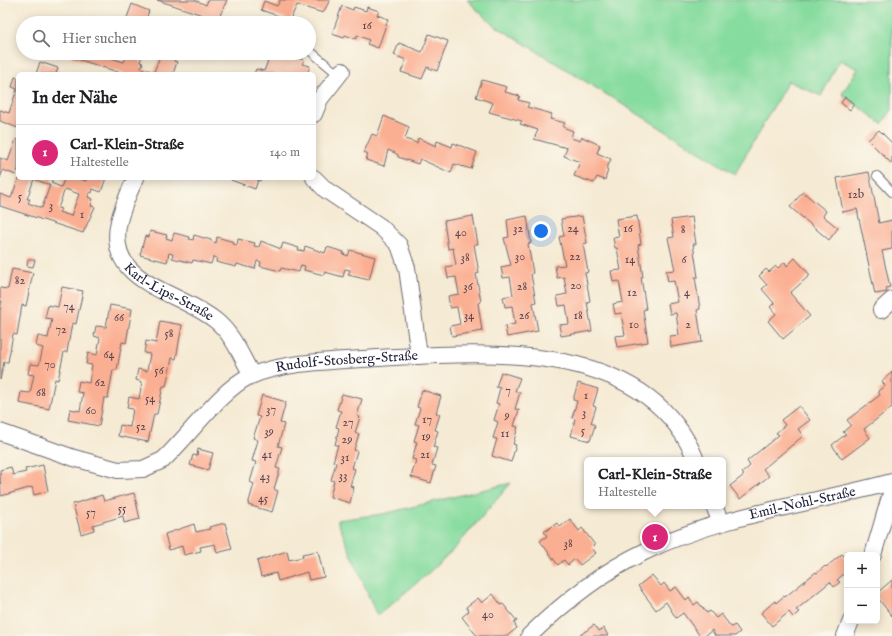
<!DOCTYPE html>
<html lang="de">
<head>
<meta charset="utf-8">
<style>
	:root { --surface:#fff; --page:#f2f2f2; --text:#202124; --muted:#757577; --line:#e0e0e0; --accent:#db2777 }
	body { margin:0; font-family:"IM FELL English",serif; background:var(--page); color:var(--text) }
	.controls { position:absolute; right:12px; bottom:12px; display:grid; overflow:hidden; border-radius:6px; box-shadow:0 2px 10px #0003 }
	.controls button { width:36px; height:36px; display:grid; place-items:center; padding:0; border:0; border-bottom:1px solid var(--line); background:var(--surface); color:var(--text); font:20px sans-serif }
	.you { position:absolute; left:541px; top:231px; width:14px; height:14px; margin:-10px; border:3px solid #fff; border-radius:50%; background:#1a73e8; box-shadow:0 0 0 6px #1a73e833 }
	.badge { display:grid; place-items:center; width:26px; height:26px; border-radius:50%; background:var(--accent); color:#fff; font-size:13px; font-weight:700 }
	.pin { position:absolute; translate:-50% -50%; border:2px solid #fff; box-shadow:0 1px 4px #0006 }
	.popup { position:absolute; left:584px; top:457px; width:142px; height:52px; box-sizing:border-box; display:grid; place-content:center; border-radius:6px; background:var(--surface); filter:drop-shadow(0 1px 3px #0005); font-size:13px; white-space:nowrap; color:var(--muted) }
	.popup b { font-size:15px; color:var(--text) }
	.popup::after { content:''; position:absolute; left:50%; top:100%; margin-left:-8px; border:8px solid transparent; border-top-color:var(--surface) }
	.list { margin:0; padding:0; list-style:none }
	h2 { display:flex; justify-content:space-between; align-items:center; height:52px; margin:0; padding:0 16px; font-size:17px }
	h2 small { font-size:13px; font-weight:400; color:var(--muted) }
	.list li { display:grid; grid-template-columns:26px 1fr auto; gap:12px; align-items:center; box-sizing:border-box; height:56px; padding:0 16px; border-top:1px solid var(--line) }
	.list b { display:block; font-size:15px; white-space:nowrap }
	.list p { margin:0; font-size:13px; white-space:nowrap; color:var(--muted) }
	.list em { font-size:13px; font-style:normal; color:var(--muted) }
	.icon { flex:none; width:22px; height:22px; fill:none; stroke:currentColor; stroke-width:2; stroke-linecap:round; stroke-linejoin:round }
	.map { position:relative; flex:none; width:892px; height:636px; overflow:hidden }
	.search { position:absolute; background:var(--surface); box-shadow:0 2px 10px #0003; left:16px; top:16px; width:300px; height:44px; display:flex; align-items:center; gap:10px; box-sizing:border-box; padding:0 14px; border-radius:22px; color:var(--muted); font-size:15px }
	.panel { position:absolute; background:var(--surface); box-shadow:0 2px 10px #0003; left:16px; top:72px; width:300px; height:108px; border-radius:6px }
	.map>svg:first-child { display:block }
	.green { fill:#86dc9f; stroke:#547f6d }
	.building { fill:#fbaf92; fill-rule:evenodd }
	.lines { fill:none; stroke-linecap:round; stroke-linejoin:round }
	.service-casing { stroke:#6c6870; stroke-width:10 }
	.minor-casing { stroke:#6c6870; stroke-width:18 }
	.service { stroke:#fff; stroke-width:8 }
	.minor { stroke:#fff; stroke-width:16 }
	.labels { text-anchor:middle; dominant-baseline:central; stroke-width:4; stroke-linejoin:round; paint-order:stroke }
	.number-label { font-size:12px; fill:#584551 }
	.street-label { font-size:14px; fill:#22223b; stroke:#fbf7ec }
</style>
</head>
<body>
<div class="map">
<svg width="892" height="636" viewBox="0 0 892 636">
	<rect width="100%" height="100%" fill="#fbf7ec"/>
	<filter id="ink" filterUnits="userSpaceOnUse"><feTurbulence type="fractalNoise" baseFrequency=".025" numOctaves="2"/><feDisplacementMap in="SourceGraphic" scale="8" xChannelSelector="R" yChannelSelector="G"/><feConvolveMatrix kernelMatrix="1 2 1 2 8 2 1 2 1" color-interpolation-filters="sRGB"/></filter>
	<filter id="wash" filterUnits="userSpaceOnUse"><feTurbulence type="fractalNoise" baseFrequency=".012" numOctaves="4" result="noise"/><feDisplacementMap in="SourceGraphic" scale="16" xChannelSelector="R" yChannelSelector="G"/><feGaussianBlur stdDeviation="0.9" result="paint"/><feColorMatrix in="noise" values="0 0 0 0 0 0 0 0 0 0 0 0 0 0 0 0 0 1.4 0 .05"/><feComposite in="paint" operator="in"/></filter>
	<g filter="url(#wash)">
		<rect width="100%" height="100%" fill="#f5ead3"/>
		<path class="green" d="M467,0H892V110L882,124L842,94L858,69L840,60L821,96L788,81L735,174L491,23Z
			M511,483L455,548L425,576L377,616L337,520L383,514Z"/>
		<g id="blocks">
			<path class="building" d="M157,0H195L206,5L208,0H227L218,20Z
				M280,0H330L323,13L297,5L290,20L261,10L264,1L277,6Z
				M132,4L149,11L145,22L148,23H125Z
				M342,6L353,10L354,7L366,11L367,7L379,11L377,15L388,19L378,48L367,44L369,40L357,35L356,39L345,35L344,38L332,34Z
				M429,34L448,41L437,71L427,67L422,79L401,72L406,60L394,55L399,43L422,52Z
				M72,53H109L112,54L111,58L124,62L128,53H143L140,62L143,63L141,68L154,72L161,53L177,55L174,61L177,62L173,74H124L71,57Z
				M271,53L283,57L284,53L304,60L302,64L310,66L307,74H254L256,69L264,71Z
				M40,62L58,68L56,74H36Z
				M15,77L18,78V128L0,121V110L9,113L17,89L12,87Z
				M482,80L507,87L505,92L520,96L518,100L529,103L527,107L552,114L550,119L565,123L563,127L573,131L571,138L580,141L582,137L600,145L597,153L611,159L606,170H608L605,180L597,177L594,183L574,176L580,162L564,156L567,148L534,139L538,130L520,124L522,121L489,112L493,103L476,97Z
				M845,97L854,104L850,110L841,103Z
				M384,116L409,127L405,139L417,143L418,138L436,146L437,141L452,147L453,143L477,152L471,169L454,164L451,173L420,159L418,164L398,157V155L395,153L388,150L384,166L366,160L368,154L364,152L372,134L377,136Z
				M879,130L892,143V164L868,140Z
				M16,139L18,140V169L16,175L3,170L0,178V158L8,161Z
				M869,172L879,223L892,220V249L882,251L890,287L886,288L887,292L875,294L857,209L843,212L837,178Z
				M19,178H53L51,183L61,187L64,180L60,178H77L86,181L87,178H106L101,192L93,189L92,193L90,192L88,197L93,199L91,206L95,207L83,233L0,206V194L11,198ZM34,179L50,185L42,208L28,203L30,199H27ZM65,189L79,194L71,216L59,212L61,209L58,208Z
				M232,178H261L260,181L258,180L255,189L231,180Z
				M803,192L826,211L823,216L838,228L829,240L790,207Z
				M473,216L478,244H474L479,273L476,274L481,302L478,303L482,331L452,336L450,326L460,324L457,307L450,308L448,296L459,294L456,277L448,278L446,267L456,265L453,248L448,249L444,221Z
				M527,216L531,243L528,244L533,273L531,274L536,302L533,303L538,331L507,337L505,326L515,324L512,306L505,307L503,297L513,295L510,277L503,278L501,267L511,265L504,238L509,237L507,220Z
				M582,216L587,243L583,244L588,272L585,273L590,301L587,302L592,331L561,336L559,325L569,324L566,305L559,306L557,296L567,294L564,277L557,278L555,266L565,265L559,237L564,236L561,219Z
				M637,216L641,244L638,245L643,277H641L646,309L643,310L648,342L617,347L615,336L625,335L621,313L615,314L613,304L623,302L619,281L613,282L611,271L621,270L617,248H615L613,238L619,237L616,219Z
				M692,217L696,244H693L698,277H695L700,309L697,310L702,342L671,347L670,336L679,335L676,313L670,314L668,304L678,302L674,281L668,282L666,271L675,270L668,238L674,237L671,220Z
				M150,231L167,235L166,238L172,240L174,233L190,237L189,239L193,240L194,235L211,240V241L216,243L217,237L234,242L233,244L237,245L238,239L255,243L254,246L259,247L261,241L281,249L283,243L299,248L298,250L304,251L305,246L325,253L327,247L344,252L343,254L348,256L350,250L375,257L369,280L348,275L350,270L345,269L343,277L325,272L324,275L304,270L305,266L301,265L299,272L281,268L280,271L260,266L261,262L257,261L255,269L237,264L236,267L216,262L217,258L213,257L211,264L193,260L192,263L172,258L173,254L169,253L167,262L140,255L145,236L149,237Z
				M795,258L810,275L790,293L810,316L783,339L768,321L776,314L770,307L774,303L762,289L767,285L759,276L766,269L769,272L776,266L778,268L785,262L787,266Z
				M28,259L35,260L33,267L27,266Z
				M12,269L33,273L26,306L22,305L17,335L13,334L8,362H4L0,380V311L2,301H0V288L8,289Z
				M62,287L83,291L76,324L72,323L67,352H64L58,380L55,379L49,409L19,403L21,392L30,393L34,375L28,374L30,364L39,365L43,348L36,346L38,336L48,338L52,319L45,318L48,305L58,307Z
				M110,305L132,309L126,343L122,342L117,370H113L108,398H104L99,426L68,420L70,409L80,411L83,393L77,392L79,381L89,383L92,365L86,364L88,353L97,355L100,338L94,336L96,326L106,327Z
				M160,321L182,325L176,359L172,358L166,386H163L157,414H154L148,442L118,436L120,425L130,427L133,409L127,408L129,397L139,399L142,382L136,380L138,369L147,371L150,354L144,353L146,341L156,343Z
				M501,372L520,378L515,391L520,392L515,409L519,410L514,426L518,427L513,444L516,445L511,462L492,456L497,439L493,438L498,422L494,420L499,404L496,403L500,388L496,387Z
				M892,372V407L864,429L870,438L842,459L832,445L846,434L843,432L851,425L847,420L880,395L878,391L885,386L882,381Z
				M578,383L598,389L593,406L596,407L591,423L595,425L590,441L571,436L575,419L572,418L577,401L573,400Z
				M422,390L441,396L436,413L440,414L435,430L438,431L433,447L437,448L432,465L436,466L431,483L411,477L416,460L412,459L417,442L414,441L419,425L415,424L420,408L417,407Z
				M342,394L362,399L357,416L360,417L355,433L359,434L354,450L357,451L352,468L355,469L350,486L354,487L350,503L330,497L334,481L331,480L336,463L333,462L338,445H335L339,428L336,427L341,411L337,410Z
				M262,395L286,402L280,423L284,424L278,446L282,447L276,468L280,469L274,489L278,491L272,512L248,505L254,484L250,482L256,462L252,461L258,440L253,438L260,417L256,416Z
				M799,406L810,420L798,429L803,436L763,469L769,476L740,499L730,486L744,475L742,473L750,466L747,461L779,435L776,433L785,425L781,420Z
				M198,449L213,453L208,470L190,465L193,455L197,456Z
				M43,465L48,491L34,495L32,487L1,496L0,470L11,467L13,475L26,472L25,469Z
				M134,493L140,519L124,523L123,516L93,525L94,530L81,534L73,504L102,495L104,501Z
				M570,519L579,531L582,528L595,545L592,548L596,553L580,565L575,559L568,565L564,560L558,565L540,541L547,536L544,532L557,523L560,527Z
				M225,523L232,549L217,553L215,544L200,547L201,551L184,555L182,546L169,550L165,534L194,524L196,532L210,529L209,527Z
				M287,551L289,560L303,557L302,554L318,551L324,577L309,580L307,572L278,581L276,573L261,577L257,561Z
				M842,554L847,559V571L837,580L840,582L834,587L830,582L796,610L799,612L793,617L789,612L772,626L761,613L775,601L776,603L784,596L785,597L816,572L817,573L825,566L826,567Z
				M652,575L661,586L664,583L670,591L676,587L686,600L689,597L694,605L698,602L707,613L710,611L716,618L721,614L731,627L735,625L740,632L735,636H715L712,630L705,636H700L683,613L676,618L666,602L656,610L638,586Z
				M892,580V616L877,597V593Z
				M493,594L501,605L503,604L517,621L514,623L517,628L507,636H477L462,617L469,611L466,607L478,598L482,603Z
				M594,625L599,631L604,628L608,636H579Z"/>
		</g>
	</g>
	<g filter="url(#ink)">
		<use href="#blocks" fill-opacity="0" stroke="#6c6870" stroke-width="1"/>
		<g class="lines">
			<g class="service-casing">
				<path id="service" d="M309,50L339,75
					M877,176L892,192"/>
			</g>
			<g class="minor-casing">
				<g id="minor">
					<path d="M314,114L320,99L342,71"/>
					<path id="s1" d="M136,178C130,189 125,202 121,214C99,283 174,288 215,320C233,334 241,356 252,375"/>
					<path d="M314,178L326,190L381,227L399,245L407,268L419,356"/>
					<path d="M881,310L892,300"/>
					<path id="s2" d="M0,432L74,458L118,470L143,469L163,460C187,438 222,389 248,377C283,361 340,361 378,358C485,352 647,338 696,460"/>
					<path d="M714,506L721,523"/>
					<path d="M873,555L892,490"/>
					<path id="s3" d="M529,636C563,603 602,572 644,552C719,515 812,504 892,482"/>
					<path d="M845,636L851,621"/>
				</g>
			</g>
			<use href="#service" class="service"/>
			<use href="#minor" class="minor"/>
		</g>
	</g>
	<g class="labels">
		<g class="number-label">
			<text x="367" y="25">16</text>
			<text x="856" y="194">12b</text>
			<text x="20" y="196">5</text>
			<text x="51" y="205">3</text>
			<text x="82" y="214">1</text>
			<text x="518" y="228">32</text>
			<text x="573" y="228">24</text>
			<text x="628" y="228">16</text>
			<text x="683" y="229">8</text>
			<text x="461" y="232">40</text>
			<text x="520" y="256">30</text>
			<text x="575" y="256">22</text>
			<text x="465" y="257">38</text>
			<text x="630" y="259">14</text>
			<text x="684" y="259">6</text>
			<text x="20" y="280">82</text>
			<text x="576" y="285">20</text>
			<text x="468" y="286">36</text>
			<text x="522" y="286">28</text>
			<text x="632" y="292">12</text>
			<text x="687" y="292">4</text>
			<text x="69" y="306">74</text>
			<text x="469" y="315">34</text>
			<text x="524" y="315">26</text>
			<text x="578" y="315">18</text>
			<text x="119" y="317">66</text>
			<text x="634" y="324">10</text>
			<text x="688" y="324">2</text>
			<text x="61" y="329">72</text>
			<text x="169" y="333">58</text>
			<text x="109" y="354">64</text>
			<text x="50" y="364">70</text>
			<text x="159" y="370">56</text>
			<text x="100" y="382">62</text>
			<text x="508" y="390">7</text>
			<text x="41" y="392">68</text>
			<text x="586" y="395">1</text>
			<text x="150" y="398">54</text>
			<text x="271" y="409">37</text>
			<text x="91" y="410">60</text>
			<text x="584" y="412">3</text>
			<text x="507" y="415">9</text>
			<text x="427" y="419">17</text>
			<text x="348" y="422">27</text>
			<text x="141" y="426">52</text>
			<text x="583" y="430">5</text>
			<text x="269" y="431">39</text>
			<text x="505" y="433">11</text>
			<text x="426" y="436">19</text>
			<text x="347" y="439">29</text>
			<text x="267" y="454">41</text>
			<text x="425" y="454">21</text>
			<text x="345" y="457">31</text>
			<text x="343" y="475">33</text>
			<text x="265" y="476">43</text>
			<text x="263" y="498">45</text>
			<text x="122" y="508">55</text>
			<text x="91" y="512">57</text>
			<text x="568" y="543">38</text>
			<text x="488" y="614">40</text>
		</g>
		<g class="street-label">
			<text stroke="none"><textPath href="#s1" startOffset="143">Karl-Lips-Straße</textPath></text>
			<text stroke="none"><textPath href="#s2" startOffset="391">Rudolf-Stosberg-Straße</textPath></text>
			<text stroke="none"><textPath href="#s3" startOffset="309">Emil-Nohl-Straße</textPath></text>
		</g>
	</g>
</svg>
<div class="controls">
<button>+</button>
<button>−</button>
</div>
<div class="you"></div>
<div class="pin badge" style="left:655px;top:537px">1</div>
<div class="popup"><b>Carl-Klein-Straße</b>Haltestelle</div>
<div class="search"><svg class="icon" aria-label="search" viewBox="0 0 24 24"><circle cx="10" cy="10" r="6"/><path d="M15 15l6 6"/></svg>Hier suchen</div>
<section class="panel">
<h2>In der Nähe<small></small></h2>
<ul class="list">
<li><span class="badge">1</span><div><b>Carl-Klein-Straße</b><p>Haltestelle</p></div><em>140 m</em></li>
</ul>
</section>
</div>
</body>
</html>
